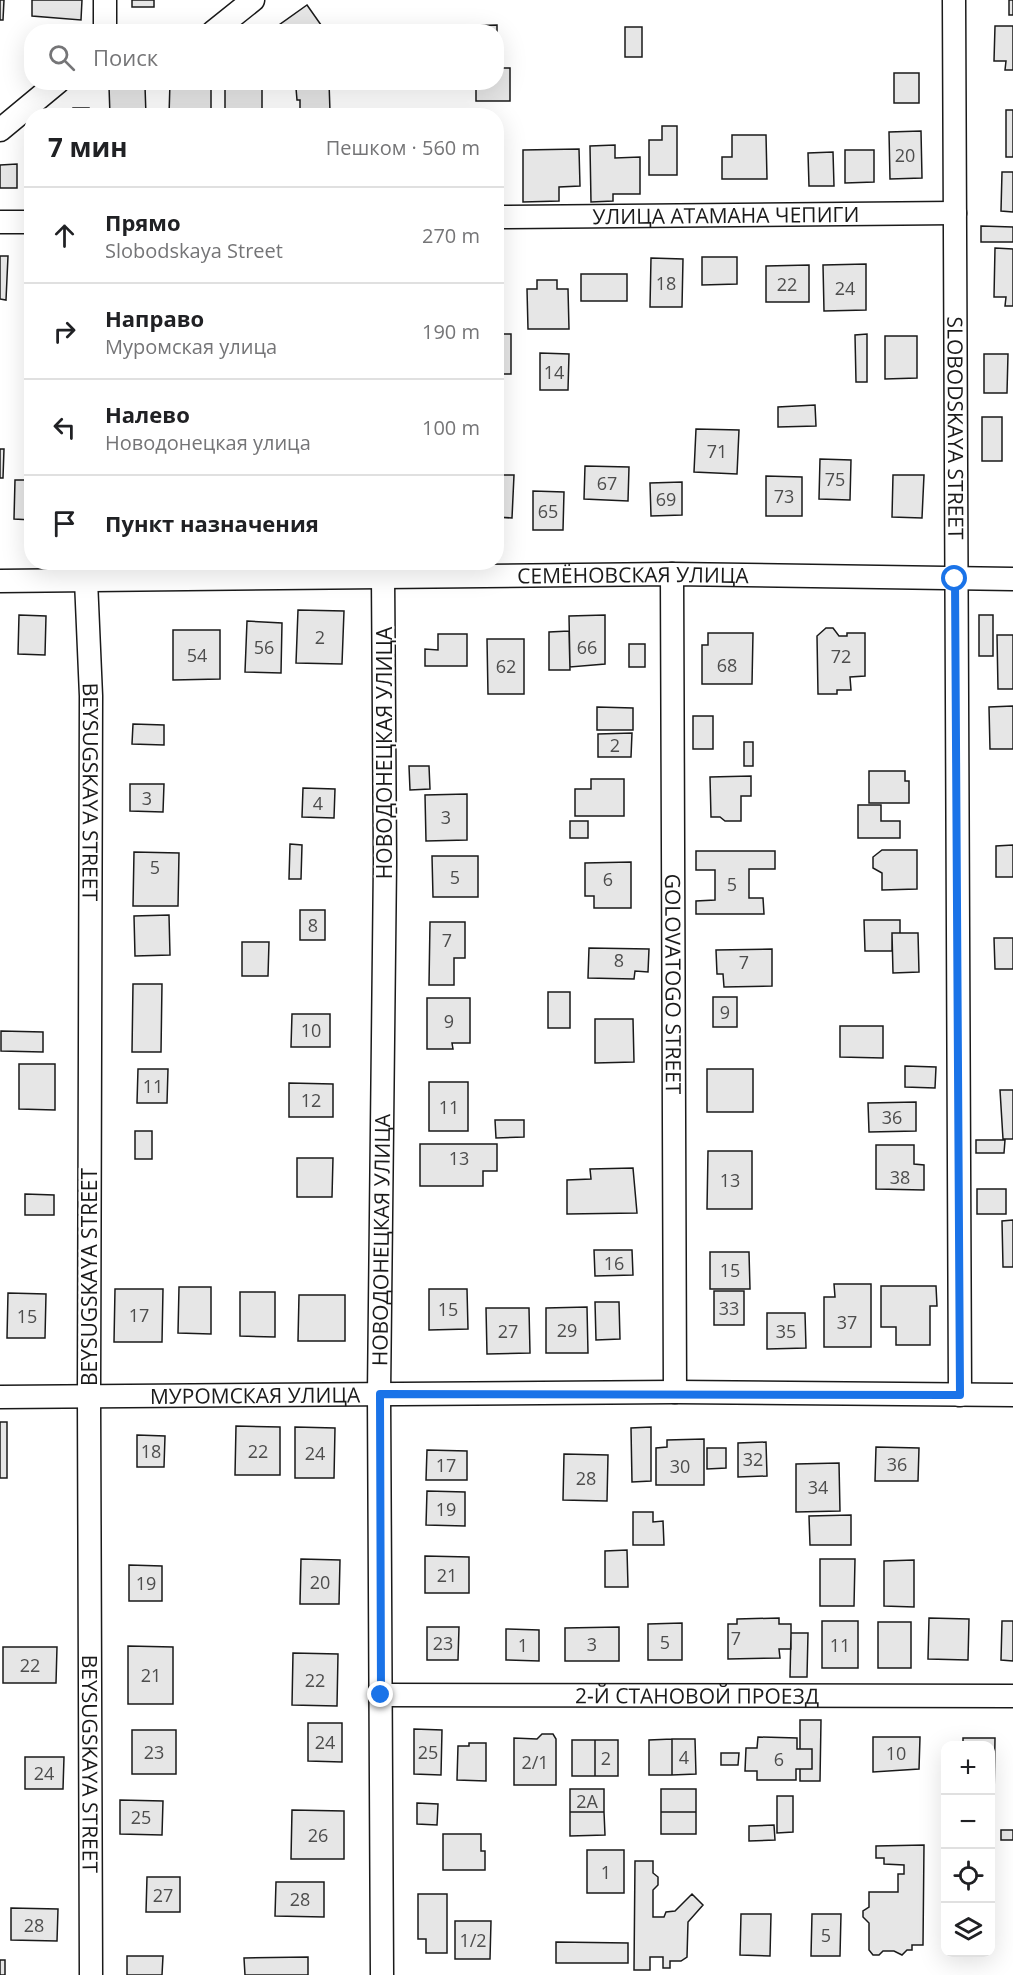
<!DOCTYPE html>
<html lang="ru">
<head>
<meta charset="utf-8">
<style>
	:root { --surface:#fff; --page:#f2f2f2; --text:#202124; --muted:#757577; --line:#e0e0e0 }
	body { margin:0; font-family:"Open Sans",sans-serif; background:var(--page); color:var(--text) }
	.controls { position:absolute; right:18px; bottom:18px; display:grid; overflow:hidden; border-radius:12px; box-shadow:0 6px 24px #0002 }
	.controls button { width:54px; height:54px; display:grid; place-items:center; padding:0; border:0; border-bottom:2px solid var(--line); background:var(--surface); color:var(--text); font:30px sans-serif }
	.stop { position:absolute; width:18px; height:18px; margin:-14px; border:4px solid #1a73e8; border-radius:50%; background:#fff }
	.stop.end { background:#1a73e8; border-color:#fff; box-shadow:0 2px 6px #0008 }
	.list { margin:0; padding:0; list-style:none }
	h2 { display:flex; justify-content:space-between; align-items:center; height:78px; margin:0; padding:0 24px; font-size:26px }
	h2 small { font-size:20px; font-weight:400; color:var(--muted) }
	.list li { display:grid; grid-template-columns:39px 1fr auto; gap:18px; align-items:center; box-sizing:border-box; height:96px; padding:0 24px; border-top:2px solid var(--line) }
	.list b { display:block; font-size:22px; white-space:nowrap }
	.list p { margin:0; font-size:20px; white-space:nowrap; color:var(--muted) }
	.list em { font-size:20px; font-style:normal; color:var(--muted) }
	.icon { flex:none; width:33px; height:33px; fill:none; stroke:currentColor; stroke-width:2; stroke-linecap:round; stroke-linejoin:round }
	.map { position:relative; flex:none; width:1013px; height:1975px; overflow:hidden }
	.search { position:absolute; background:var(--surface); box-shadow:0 6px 24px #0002; left:24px; top:24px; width:480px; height:66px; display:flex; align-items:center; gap:15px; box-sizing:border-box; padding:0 21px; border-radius:24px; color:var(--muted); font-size:22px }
	.panel { position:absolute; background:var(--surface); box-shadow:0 6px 24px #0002; left:24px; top:108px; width:480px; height:462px; border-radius:24px }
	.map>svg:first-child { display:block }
	.building { fill:#e6e6e6; stroke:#1a1a1a; stroke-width:1.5 }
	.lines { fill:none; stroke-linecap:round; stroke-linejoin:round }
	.minor-casing { stroke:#1a1a1a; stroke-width:25 }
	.minor { stroke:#fff; stroke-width:22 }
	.route { stroke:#1a73e8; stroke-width:8 }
	.labels { text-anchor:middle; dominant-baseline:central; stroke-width:4.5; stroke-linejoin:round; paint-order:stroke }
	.number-label { font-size:18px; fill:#4d4d4d }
	.street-label { font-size:21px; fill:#1a1a1a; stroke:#fff }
</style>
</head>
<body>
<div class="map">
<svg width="1013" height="1975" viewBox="0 0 1013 1975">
	<rect width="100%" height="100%" fill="#fff"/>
	<path class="building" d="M0,0H4L3,20H0Z
		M32,0H82L81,20L32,16Z
		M132,0H154V7H132Z
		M1009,0H1013V15H1009Z
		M307,5L326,32H272V30Z
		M497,25V50L496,32H462V26Z
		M995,26H1013V70H1005L1006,61H994Z
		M625,27H642V57H625Z
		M496,68H510V101H476V86H479V82H496Z
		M894,73H919V103H894Z
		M170,82L211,84V116H169Z
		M225,82H262V116H225Z
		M292,82H329L330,112H300V100H297L296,88H292Z
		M109,86H145L146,116H110Z
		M73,108H89V116H60V112H73Z
		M1006,110H1013V157H1006Z
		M662,126H677V175H649V140H662Z
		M921,131L922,178L890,179L889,132Z
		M732,135H766L767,179H722V157H732Z
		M615,145V158L640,157V194H613V201L591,202L590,146Z
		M579,149L580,186L559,187V201L523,202V150Z
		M845,150H874V182L845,183Z
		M833,152L834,186H809L808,153Z
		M17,164V188H0V165Z
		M1002,172H1013V212L1001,211Z
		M981,226L1013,227V242H981Z
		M995,248L1013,249V306H1005L1006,297H994Z
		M0,256H8L6,300L0,299Z
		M702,257H737V284L702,285Z
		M651,258L683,259L682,307H650Z
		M866,264V310L824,311L823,265Z
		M809,265V302H766V266Z
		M581,274H627V301H581Z
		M537,280H557V289H568L569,329H528L527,289H537Z
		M496,334H511V374H496Z
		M867,334V382H856L855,335Z
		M885,336H917V378L885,379Z
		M540,353L569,354L568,390H540Z
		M984,354H1008L1007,393H984Z
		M815,405L816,426L778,427V407Z
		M982,417H1002V461H982Z
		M696,429L739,430L737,474L694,472Z
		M0,449H4L3,478H0Z
		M820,459L851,460L850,500L819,499Z
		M585,466L629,467L628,501L584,499Z
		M496,475H514L512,518L496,517Z
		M893,475H924L922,518L892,517Z
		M766,476L802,477V516H766Z
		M15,480H32V520L14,519Z
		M682,482V515L651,516L650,483Z
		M533,491L564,492L563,530H533Z
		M298,610L344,611L342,664L296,663Z
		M19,615L46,616L45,655L18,654Z
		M605,615V664L570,667L569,616Z
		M979,615H993V656H979Z
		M247,621L282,623L281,673L245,672Z
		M826,628H833L839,636H847V633H865V676L850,677L851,690H837V694H818L817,636Z
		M173,630H220V679L173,680Z
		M569,631L570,670H549V632Z
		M708,633H753L752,684H702V645H708Z
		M438,634H467V666H425V649L438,650Z
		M997,635H1013V689H998Z
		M487,639H524V694H488Z
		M629,644H645V667H629Z
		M1013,706V749H990L989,707Z
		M597,707L633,708V730H597Z
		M693,716H713V749H693Z
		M133,724L164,725V745L132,744Z
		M632,733L631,757H598V734Z
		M744,742H753V766H744Z
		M409,766H429L430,789L410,790Z
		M869,771H905V781H909V803H869Z
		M751,776V796H741V821H725L720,817H711L710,777Z
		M591,779H624V816H575V789H591Z
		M130,784H164L163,812L130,811Z
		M303,788L335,789L334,818L302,817Z
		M467,794V840L426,841L425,795Z
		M858,805H881V821H900V838H858Z
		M570,821H588V838H570Z
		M290,844L302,845L301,879H289Z
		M1013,845V877H996V846Z
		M882,850H917V889L882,890V873L873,868V857Z
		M696,851H775V869H749V898H763L764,914H696V901L715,900V870H696Z
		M134,852L179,853L178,906H133Z
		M432,856H478V897H433Z
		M631,862V908H594V896H585V863Z
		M300,910H325V940H300Z
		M169,915L170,955L135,956L134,916Z
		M864,920H900V933H892V951H865Z
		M430,922H465V958H454V985H429Z
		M892,933H918L919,972L893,973Z
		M994,938H1013V969H995Z
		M242,942H269L268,976H242Z
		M589,948L649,949L648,972L635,971L634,979L588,978Z
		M772,949V986L724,987L723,974H717L716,950Z
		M133,984H162L161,1052H132Z
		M548,992H570V1028H548Z
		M713,997H737V1027H713Z
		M427,998H470V1043H452L453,1049H427Z
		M292,1014H330V1047H291Z
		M595,1019H633L634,1062L595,1063Z
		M840,1026H883V1058L840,1057Z
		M1,1031L43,1032V1052L1,1051Z
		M19,1064H55V1110L19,1109Z
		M905,1066L936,1067L935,1088L905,1087Z
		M138,1069H168L167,1103H137Z
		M707,1069H753V1112H707Z
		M429,1082H468V1131H429Z
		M289,1083L333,1084V1117H289Z
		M1000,1090H1013V1139H1003Z
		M916,1102V1131L869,1132L868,1103Z
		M495,1120H524V1137L496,1138Z
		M135,1131H152V1159H135Z
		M976,1140H1005L1004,1153H976Z
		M420,1144H497V1171H483V1186H420Z
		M876,1145H914V1164L924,1165V1190L876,1189Z
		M708,1151H752V1209H707Z
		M297,1158H333L332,1197H297Z
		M633,1168L637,1213L567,1214V1180L591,1179L590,1169Z
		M977,1189H1006V1214H977Z
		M25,1194L54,1195V1215H25Z
		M1013,1220V1267H1003L1002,1221Z
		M594,1250H632L633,1275L595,1276Z
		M710,1252H749L750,1289H710Z
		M834,1284H871V1347H824V1297H835Z
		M881,1286H936L937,1306H930V1345H896V1327H881Z
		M179,1287H211V1334L178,1333Z
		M115,1289H163L162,1342H114Z
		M429,1289H467L468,1329L429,1330Z
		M714,1291H744V1325H714Z
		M240,1292H275V1337L240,1336Z
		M8,1293L46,1294L45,1338H7Z
		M299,1295H345V1341H298Z
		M595,1302H619L620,1339L596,1340Z
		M587,1307L588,1353H546V1308Z
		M486,1308H529L530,1353L487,1354Z
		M767,1313H805L806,1348L767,1349Z
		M0,1422H7V1478H0Z
		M236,1426L280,1427V1475H235Z
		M295,1427L335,1428L334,1478H295Z
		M651,1427V1481L632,1482L631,1428Z
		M137,1435L165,1436L164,1467H137Z
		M704,1439V1485H656V1448L667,1447V1440Z
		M766,1442L767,1476L738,1477V1443Z
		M876,1447L919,1448L918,1481H875Z
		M707,1448H726V1468L707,1469Z
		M427,1450L467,1451V1480H426Z
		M564,1454L608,1455L607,1501L563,1500Z
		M839,1463L840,1511L796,1512V1464Z
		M427,1491L465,1492V1526L426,1525Z
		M633,1512H653V1522L663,1521L664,1545H633Z
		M851,1515V1545H810L809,1516Z
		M627,1550L628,1587H605V1551Z
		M425,1556L469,1557V1593H425Z
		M301,1559L340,1560L339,1604H300Z
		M820,1559H855L854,1606H820Z
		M914,1560V1607L884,1606V1561Z
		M129,1565L162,1566V1601H129Z
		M779,1618V1624H791V1649H779L780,1658L728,1659V1624H737V1619Z
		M929,1618L969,1619L968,1660L928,1659Z
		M822,1621H858V1668H822Z
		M1002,1621H1013V1661L1001,1660Z
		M878,1622H911V1668H878Z
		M682,1623V1660H648V1624Z
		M427,1627H459L458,1660H427Z
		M619,1627V1661H565V1628Z
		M506,1629L539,1630V1661L506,1660Z
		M791,1633H808L807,1677H790Z
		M128,1646L173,1647V1704H128Z
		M3,1647H57L56,1683H3Z
		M293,1653L338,1654L337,1706L292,1705Z
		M800,1720H821L820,1781H800V1769H812V1749H800Z
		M308,1723H342V1762L308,1761Z
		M414,1729L442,1730L441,1775L414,1774Z
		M132,1730H176V1774H132Z
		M542,1734H553L556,1739V1785H514V1738L537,1739Z
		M758,1737L797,1738V1749H812V1769H796V1780H757V1771H745L746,1748H757Z
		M873,1737H920L919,1769L873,1772Z
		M963,1738H995L994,1801H990V1746H963Z
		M672,1739H695L696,1774L672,1775Z
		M672,1739V1775H649V1740Z
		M572,1740H595V1776H572Z
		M595,1740H618V1776H595Z
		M469,1743H486V1781L457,1780L458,1746H469Z
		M721,1753H739L738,1765H721Z
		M25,1757H64L63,1789H25Z
		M570,1789H604V1812H570Z
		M661,1789H696V1812H661Z
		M777,1796H793V1832L777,1833Z
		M120,1800L163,1801L162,1835L120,1834Z
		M417,1803L438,1804L437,1825L417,1824Z
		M292,1810L344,1811V1859H291Z
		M570,1812H604L605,1835L570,1836Z
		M661,1812H696V1834H661Z
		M774,1825L775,1840L749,1841V1826Z
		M1001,1830H1013V1840H1001Z
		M443,1834H481V1851H485V1870H443Z
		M924,1845L923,1945H912V1950H907L902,1955L894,1951H883L879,1955H873L869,1950V1923L863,1917V1911L869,1907V1892H898V1874H904V1865L884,1864V1858H876V1846Z
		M587,1850H624V1893H587Z
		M635,1861H653V1873L658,1877V1885L653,1890V1917H664L666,1912L675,1911L692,1894L703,1905L688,1922L687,1957L681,1961H670V1968H663V1957H650V1970H634Z
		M147,1877H180V1912H146Z
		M276,1882H324V1917L275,1916Z
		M418,1894H447V1953H426V1939H418Z
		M11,1908L58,1909L57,1941L11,1940Z
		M741,1914H771L770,1956L740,1955Z
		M812,1914H841L840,1956H811Z
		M455,1921H491L490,1959H455Z
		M556,1942L628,1943V1963H556Z
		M127,1956H163L162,1975H127Z
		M308,1957V1975H245L244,1958Z
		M0,1960H5V1975H0Z"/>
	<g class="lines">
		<g class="minor-casing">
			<g id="minor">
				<path d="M105,0V32"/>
				<path id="s1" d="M954,0L960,1395"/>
				<path d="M213,32L253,0"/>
				<path d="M0,130L58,82"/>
				<path id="s2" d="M496,217L955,213"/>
				<path d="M0,222H32"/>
				<path id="s3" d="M672,574L675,1392"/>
				<path id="s4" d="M86,580L91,696L89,1396L91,1975"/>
				<path id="s5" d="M0,581L672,574L1013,579"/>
				<path id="s6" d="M0,1397L675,1392L1013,1395"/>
				<path id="s7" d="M381,1695L1013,1696"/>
				<path id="s8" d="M382,1975L379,1394L385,862L383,576"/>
			</g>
		</g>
		<use href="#minor" class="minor"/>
	</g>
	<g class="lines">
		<path class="route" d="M381,1695L380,1394L960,1395L955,579"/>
	</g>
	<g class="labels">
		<g class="number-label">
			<text x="905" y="155">20</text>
			<text x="666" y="283">18</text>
			<text x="787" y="284">22</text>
			<text x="845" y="288">24</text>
			<text x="554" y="372">14</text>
			<text x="717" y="451">71</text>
			<text x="835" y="479">75</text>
			<text x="607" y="483">67</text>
			<text x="784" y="496">73</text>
			<text x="666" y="499">69</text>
			<text x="548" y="511">65</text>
			<text x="320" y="637">2</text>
			<text x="264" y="647">56</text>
			<text x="587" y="647">66</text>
			<text x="197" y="655">54</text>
			<text x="841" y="656">72</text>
			<text x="727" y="665">68</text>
			<text x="506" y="666">62</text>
			<text x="615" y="745">2</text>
			<text x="147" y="798">3</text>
			<text x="318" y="803">4</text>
			<text x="446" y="817">3</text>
			<text x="155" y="867">5</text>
			<text x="455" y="877">5</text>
			<text x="608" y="879">6</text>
			<text x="732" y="884">5</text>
			<text x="313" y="925">8</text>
			<text x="447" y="940">7</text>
			<text x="619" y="960">8</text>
			<text x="744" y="962">7</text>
			<text x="725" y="1012">9</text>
			<text x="449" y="1021">9</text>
			<text x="311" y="1030">10</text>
			<text x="153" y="1086">11</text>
			<text x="311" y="1100">12</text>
			<text x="449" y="1107">11</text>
			<text x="892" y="1117">36</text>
			<text x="459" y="1158">13</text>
			<text x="900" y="1177">38</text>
			<text x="730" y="1180">13</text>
			<text x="614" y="1263">16</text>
			<text x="730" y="1270">15</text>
			<text x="729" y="1308">33</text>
			<text x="448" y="1309">15</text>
			<text x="139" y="1315">17</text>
			<text x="27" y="1316">15</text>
			<text x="847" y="1322">37</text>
			<text x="567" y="1330">29</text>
			<text x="508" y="1331">27</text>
			<text x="786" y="1331">35</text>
			<text x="151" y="1451">18</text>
			<text x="258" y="1451">22</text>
			<text x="315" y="1453">24</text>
			<text x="753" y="1459">32</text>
			<text x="897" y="1464">36</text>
			<text x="446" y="1465">17</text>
			<text x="680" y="1466">30</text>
			<text x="586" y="1478">28</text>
			<text x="818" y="1487">34</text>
			<text x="446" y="1509">19</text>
			<text x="447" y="1575">21</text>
			<text x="320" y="1582">20</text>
			<text x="146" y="1583">19</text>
			<text x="736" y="1638">7</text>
			<text x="665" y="1642">5</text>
			<text x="443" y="1643">23</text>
			<text x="592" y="1644">3</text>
			<text x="523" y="1645">1</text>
			<text x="840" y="1645">11</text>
			<text x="30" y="1665">22</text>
			<text x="151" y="1675">21</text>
			<text x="315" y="1680">22</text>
			<text x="325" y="1742">24</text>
			<text x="154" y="1752">23</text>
			<text x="428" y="1752">25</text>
			<text x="896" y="1753">10</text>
			<text x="684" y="1757">4</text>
			<text x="606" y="1758">2</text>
			<text x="779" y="1759">6</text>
			<text x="535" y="1762">2/1</text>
			<text x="44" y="1773">24</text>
			<text x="587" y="1801">2А</text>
			<text x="141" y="1817">25</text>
			<text x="318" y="1835">26</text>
			<text x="606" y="1872">1</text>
			<text x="163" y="1895">27</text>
			<text x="300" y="1899">28</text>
			<text x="34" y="1925">28</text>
			<text x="826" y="1935">5</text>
			<text x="473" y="1940">1/2</text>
		</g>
		<g class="street-label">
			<text stroke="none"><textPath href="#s2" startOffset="230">УЛИЦА АТАМАНА ЧЕПИГИ</textPath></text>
			<text stroke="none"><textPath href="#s1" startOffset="428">SLOBODSKAYA STREET</textPath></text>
			<text stroke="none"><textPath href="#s5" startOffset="633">СЕМЁНОВСКАЯ УЛИЦА</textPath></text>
			<text transform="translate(384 753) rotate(-90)">НОВОДОНЕЦКАЯ УЛИЦА</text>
			<text stroke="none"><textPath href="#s4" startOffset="212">BEYSUGSKAYA STREET</textPath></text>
			<text stroke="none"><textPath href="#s3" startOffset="410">GOLOVATOGO STREET</textPath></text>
			<text stroke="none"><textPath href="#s8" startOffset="735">НОВОДОНЕЦКАЯ УЛИЦА</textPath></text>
			<text transform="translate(89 1277) rotate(-90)">BEYSUGSKAYA STREET</text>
			<text stroke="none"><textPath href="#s6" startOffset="255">МУРОМСКАЯ УЛИЦА</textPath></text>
			<text stroke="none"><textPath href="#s7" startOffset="316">2-Й СТАНОВОЙ ПРОЕЗД</textPath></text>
			<text stroke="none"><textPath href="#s4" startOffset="1184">BEYSUGSKAYA STREET</textPath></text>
		</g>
	</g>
</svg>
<div class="controls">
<button>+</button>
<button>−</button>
<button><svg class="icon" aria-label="locate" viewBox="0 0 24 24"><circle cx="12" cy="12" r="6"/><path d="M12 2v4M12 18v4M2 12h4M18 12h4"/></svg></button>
<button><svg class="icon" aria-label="layers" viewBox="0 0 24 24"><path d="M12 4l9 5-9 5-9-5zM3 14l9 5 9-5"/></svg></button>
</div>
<div class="stop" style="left:955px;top:579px"></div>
<div class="stop end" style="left:381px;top:1695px"></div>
<div class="search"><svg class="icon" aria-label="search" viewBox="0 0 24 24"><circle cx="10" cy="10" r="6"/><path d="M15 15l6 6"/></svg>Поиск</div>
<section class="panel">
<h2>7 мин<small>Пешком · 560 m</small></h2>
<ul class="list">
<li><svg class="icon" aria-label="ahead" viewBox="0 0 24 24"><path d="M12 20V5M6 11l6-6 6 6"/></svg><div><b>Прямо</b><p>Slobodskaya Street</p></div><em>270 m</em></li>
<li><svg class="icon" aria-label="right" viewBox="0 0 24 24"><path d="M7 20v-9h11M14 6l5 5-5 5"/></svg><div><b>Направо</b><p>Муромская улица</p></div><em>190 m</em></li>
<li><svg class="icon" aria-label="left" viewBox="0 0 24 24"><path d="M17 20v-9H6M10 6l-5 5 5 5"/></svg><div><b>Налево</b><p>Новодонецкая улица</p></div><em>100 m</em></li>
<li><svg class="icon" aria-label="arrive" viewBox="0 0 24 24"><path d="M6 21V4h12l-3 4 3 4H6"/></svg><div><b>Пункт назначения</b></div></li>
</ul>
</section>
</div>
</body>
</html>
